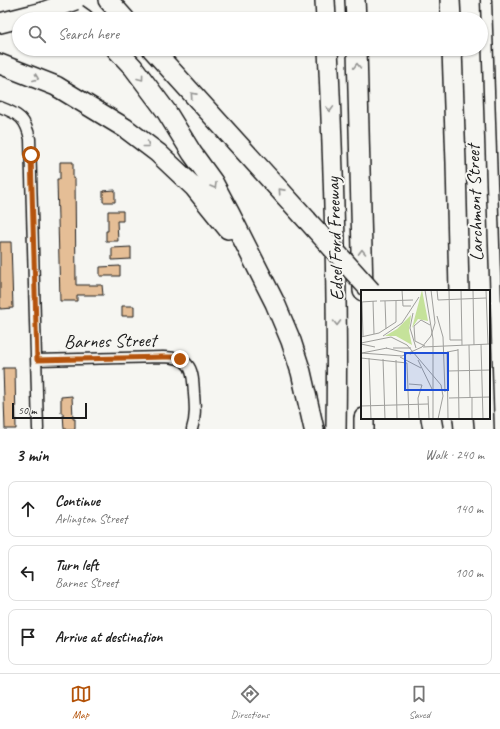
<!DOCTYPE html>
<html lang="en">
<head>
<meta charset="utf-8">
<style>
	:root { --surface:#fff; --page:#f2f2f2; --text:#222; --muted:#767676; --line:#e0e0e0; --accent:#b45309 }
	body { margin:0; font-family:Caveat,sans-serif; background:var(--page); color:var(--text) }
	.scale { position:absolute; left:12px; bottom:10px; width:75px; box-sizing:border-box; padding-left:4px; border:2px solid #1c1c1c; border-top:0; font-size:11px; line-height:14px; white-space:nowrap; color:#1c1c1c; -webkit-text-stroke:3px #f6f6f2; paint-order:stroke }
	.stop { position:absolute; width:12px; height:12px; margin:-9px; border:3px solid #b45309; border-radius:50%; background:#fff }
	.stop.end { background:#b45309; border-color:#fff; box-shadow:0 1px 4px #0008 }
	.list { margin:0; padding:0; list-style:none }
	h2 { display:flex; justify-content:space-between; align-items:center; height:52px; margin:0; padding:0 16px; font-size:17px }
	h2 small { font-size:13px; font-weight:400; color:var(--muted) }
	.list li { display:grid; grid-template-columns:26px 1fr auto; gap:12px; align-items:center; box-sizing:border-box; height:56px; margin:0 8px 8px; padding:0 8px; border:1px solid var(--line); border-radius:8px }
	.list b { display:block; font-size:15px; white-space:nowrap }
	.list p { margin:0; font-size:13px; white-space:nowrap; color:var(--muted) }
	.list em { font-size:13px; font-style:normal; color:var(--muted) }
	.icon { flex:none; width:22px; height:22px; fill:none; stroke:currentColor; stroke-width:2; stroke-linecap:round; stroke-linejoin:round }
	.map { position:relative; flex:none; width:500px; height:429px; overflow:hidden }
	.search { position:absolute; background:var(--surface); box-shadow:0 1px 3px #0004; left:12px; right:12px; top:12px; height:44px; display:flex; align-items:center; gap:10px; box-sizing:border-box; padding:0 14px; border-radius:22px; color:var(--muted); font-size:15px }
	.sheet { height:244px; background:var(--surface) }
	nav { display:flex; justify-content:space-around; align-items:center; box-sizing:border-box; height:56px; border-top:1px solid var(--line); background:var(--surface); font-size:11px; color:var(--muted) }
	nav a { display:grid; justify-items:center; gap:2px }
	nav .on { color:var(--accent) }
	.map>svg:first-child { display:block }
	.building { fill:#e5be96; stroke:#1c1c1c }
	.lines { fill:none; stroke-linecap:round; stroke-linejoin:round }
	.street-casing { stroke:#1c1c1c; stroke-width:13 }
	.highway-casing { stroke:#1c1c1c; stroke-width:22 }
	.street { stroke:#f6f6f2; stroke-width:10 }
	.highway { stroke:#f6f6f2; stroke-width:19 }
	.highway-bridge-casing { stroke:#1c1c1c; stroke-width:22; stroke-linecap:butt }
	.highway-bridge { stroke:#f6f6f2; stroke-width:19 }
	.oneway { stroke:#949492 }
	.route { stroke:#b45309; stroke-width:5 }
	.labels { text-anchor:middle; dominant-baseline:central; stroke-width:4; stroke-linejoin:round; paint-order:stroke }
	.street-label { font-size:19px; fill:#1c1c1c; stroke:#f6f6f2 }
	.inset-road { fill:none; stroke:#9f9f9c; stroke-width:1 }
	.view { fill:#1d4ed8; fill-opacity:0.15; stroke:#1d4ed8; stroke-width:2 }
	.inset-edge { fill:none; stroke:#1c1c1c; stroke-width:2 }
</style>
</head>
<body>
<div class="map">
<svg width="500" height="429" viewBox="0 0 500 429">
	<rect width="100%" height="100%" fill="#f6f6f2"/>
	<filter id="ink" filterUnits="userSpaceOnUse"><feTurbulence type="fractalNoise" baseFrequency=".025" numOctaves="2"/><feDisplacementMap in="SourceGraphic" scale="8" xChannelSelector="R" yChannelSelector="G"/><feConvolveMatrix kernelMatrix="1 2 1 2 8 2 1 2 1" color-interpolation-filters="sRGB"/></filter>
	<g filter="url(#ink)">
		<path class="building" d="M60,162H73V179L75,178L76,285H102L103,295H77V301H60L57,179H60Z
			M115,190V202H103V191Z
			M108,211H123V221H117L118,241H106V231H108Z
			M0,242H11L13,308L0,309Z
			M131,247V259L112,260V248Z
			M120,266V276H100V267Z
			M122,306H134V316H122Z
			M3,368H15L16,429H5Z
			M72,396L73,419H75V429H64L63,413H61V397Z"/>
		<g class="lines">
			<g class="street-casing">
				<path id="street" d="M486,0L500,429
					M0,107C19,114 26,119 30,139L38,429
					M37,360L163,357C192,357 193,370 194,394C195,406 196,417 192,429"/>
			</g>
			<g class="highway-casing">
				<path id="highway" d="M57,0L84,19
					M108,0L125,19
					M325,0L326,19
					M355,0L356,19
					M450,0L451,19
					M0,23L43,12
					M116,49L133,67L166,111L192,153L213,182L230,214L275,303L291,341L301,372L314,429
					M152,49L307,220
					M328,49C334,176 338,302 336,429
					M357,49L363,291
					M452,49L456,163L459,291
					M0,64L56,86L125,128L158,153L194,187L228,229
					M364,418V429
					M431,418L433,429
					M463,418L464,429"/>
			</g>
			<use href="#street" class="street"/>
			<use href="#highway" class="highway"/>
			<g class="highway-bridge-casing">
				<path id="highway-bridge" d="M43,12L75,0
					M307,220L371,291"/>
			</g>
			<use href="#highway-bridge" class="highway-bridge"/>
		</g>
		<defs><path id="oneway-chevron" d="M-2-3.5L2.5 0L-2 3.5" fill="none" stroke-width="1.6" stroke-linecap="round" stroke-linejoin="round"/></defs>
		<g class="oneway">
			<use href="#oneway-chevron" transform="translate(357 66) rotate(-91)"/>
			<use href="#oneway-chevron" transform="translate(36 78) rotate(21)"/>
			<use href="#oneway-chevron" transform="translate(141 78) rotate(53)"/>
			<use href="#oneway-chevron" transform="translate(193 95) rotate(-132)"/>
			<use href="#oneway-chevron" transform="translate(330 109) rotate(88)"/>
			<use href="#oneway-chevron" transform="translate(147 145) rotate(38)"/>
			<use href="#oneway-chevron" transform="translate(214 186) rotate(60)"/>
			<use href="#oneway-chevron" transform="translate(281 191) rotate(-132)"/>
			<use href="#oneway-chevron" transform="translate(362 252) rotate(-91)"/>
			<use href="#oneway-chevron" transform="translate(337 323) rotate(89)"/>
		</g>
	</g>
	<g class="lines" filter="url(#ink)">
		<path class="route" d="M31,155L37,360L163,357H173L180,359"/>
	</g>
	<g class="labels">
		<g class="street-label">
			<text transform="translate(475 203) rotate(-92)">Larchmont Street</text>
			<text transform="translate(335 239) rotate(-92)">Edsel Ford Freeway</text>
			<text transform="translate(110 341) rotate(-1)">Barnes Street</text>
		</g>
	</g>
	<g transform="translate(361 290)">
		<rect width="129" height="129" fill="#f6f6f2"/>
		<path d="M61,0L67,31L57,29L51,38ZM50,25L48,41L51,55L35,46H24L36,39Z" fill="#c5e29a"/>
		<path class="inset-road" d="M41,0L42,16H50M64,0L72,49V129M76,0L77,10L125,8M88,0L89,50H101M100,0L101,55M112,0L113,55M125,0L127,54M12,11L13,44M19,11L52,10M24,11L25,39M0,12L16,11M1,12L2,47M52,23L49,38L55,58M76,26L82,47L84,102M22,46L41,33L58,7M0,47L18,43L35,32V11M0,53L30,47L46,55L80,95L82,106L77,129M0,54L14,57M120,54L122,129M108,55L109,107M64,56L54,51L53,36L60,30L69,35M62,57L129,54M25,58L50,64M32,58H50M97,59L98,129M0,63L41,66L61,57L70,46L74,33L70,0M1,63L26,58M39,67L60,78M0,68L46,73L48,129M8,68L10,129M22,69L24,129M35,70L36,129M57,70L71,99M87,81L129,80M48,94L61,95L57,108L58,129M67,106L68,129M111,107V129M88,108L129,107M0,116L67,114M87,129L86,62L97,60"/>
		<path class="view" d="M44,63H87V100H44Z"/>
		<rect width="129" height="129" class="inset-edge"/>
	</g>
</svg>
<div class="scale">50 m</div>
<div class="stop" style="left:31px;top:155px"></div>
<div class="stop end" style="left:180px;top:359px"></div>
<div class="search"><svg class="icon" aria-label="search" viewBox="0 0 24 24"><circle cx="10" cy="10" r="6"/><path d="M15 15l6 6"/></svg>Search here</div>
</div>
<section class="sheet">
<h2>3 min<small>Walk · 240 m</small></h2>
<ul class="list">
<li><svg class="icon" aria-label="ahead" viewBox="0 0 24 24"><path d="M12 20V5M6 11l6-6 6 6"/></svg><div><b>Continue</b><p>Arlington Street</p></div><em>140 m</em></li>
<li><svg class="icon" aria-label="left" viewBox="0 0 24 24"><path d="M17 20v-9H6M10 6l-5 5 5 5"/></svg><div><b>Turn left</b><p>Barnes Street</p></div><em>100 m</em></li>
<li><svg class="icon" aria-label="arrive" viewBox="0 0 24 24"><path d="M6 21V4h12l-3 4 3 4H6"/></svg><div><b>Arrive at destination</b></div></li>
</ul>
</section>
<nav>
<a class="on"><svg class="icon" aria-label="map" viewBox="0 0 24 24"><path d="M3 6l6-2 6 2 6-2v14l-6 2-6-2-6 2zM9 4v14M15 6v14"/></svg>Map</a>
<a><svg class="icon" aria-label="directions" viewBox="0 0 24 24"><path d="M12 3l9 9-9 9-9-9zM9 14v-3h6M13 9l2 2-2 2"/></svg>Directions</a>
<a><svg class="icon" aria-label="saved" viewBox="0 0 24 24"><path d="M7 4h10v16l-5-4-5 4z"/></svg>Saved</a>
</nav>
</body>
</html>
